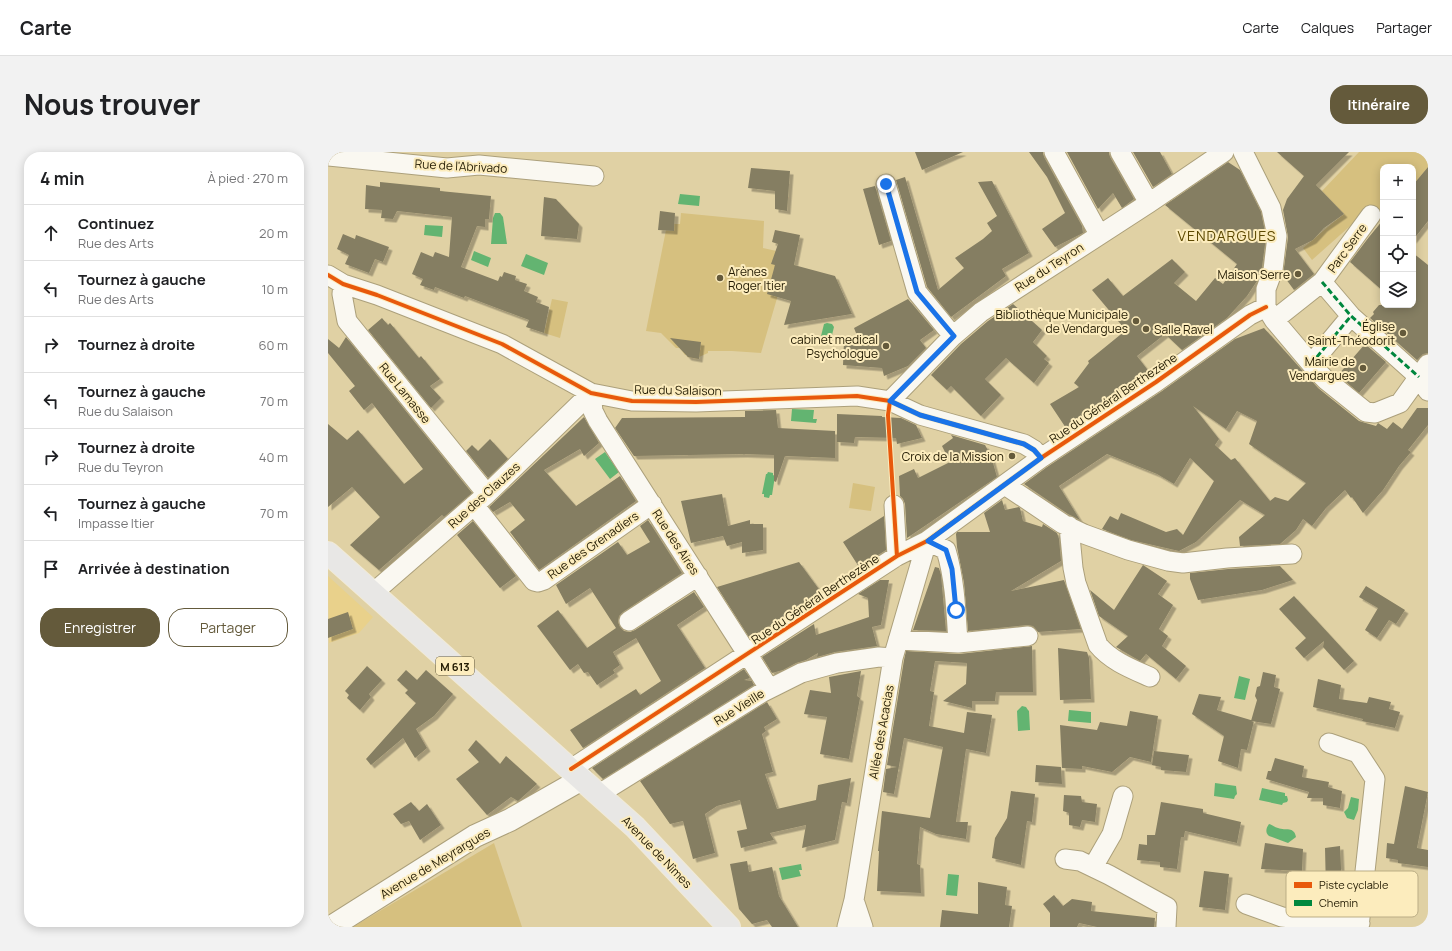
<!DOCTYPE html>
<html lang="fr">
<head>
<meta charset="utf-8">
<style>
	:root { --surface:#fff; --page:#f2f2f2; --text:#202124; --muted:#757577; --line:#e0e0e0; --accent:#645a3b }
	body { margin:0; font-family:Manrope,sans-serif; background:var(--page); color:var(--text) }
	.controls { position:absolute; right:12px; top:12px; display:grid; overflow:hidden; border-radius:8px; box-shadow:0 2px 10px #0003 }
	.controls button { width:36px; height:36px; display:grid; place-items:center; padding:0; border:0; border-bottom:1px solid var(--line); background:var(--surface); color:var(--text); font:20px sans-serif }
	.stop { position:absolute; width:12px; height:12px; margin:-9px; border:3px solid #1a73e8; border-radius:50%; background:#fff }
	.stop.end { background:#1a73e8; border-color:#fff; box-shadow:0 1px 4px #0008 }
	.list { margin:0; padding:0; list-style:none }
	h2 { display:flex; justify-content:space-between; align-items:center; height:52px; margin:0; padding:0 16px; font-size:17px }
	h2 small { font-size:13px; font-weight:400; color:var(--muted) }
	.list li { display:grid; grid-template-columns:26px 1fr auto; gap:12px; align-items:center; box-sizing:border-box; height:56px; padding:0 16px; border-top:1px solid var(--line) }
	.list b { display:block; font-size:15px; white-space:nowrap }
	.list p { margin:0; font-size:13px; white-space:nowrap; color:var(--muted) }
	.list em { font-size:13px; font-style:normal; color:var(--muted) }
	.actions { display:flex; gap:8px; padding:12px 16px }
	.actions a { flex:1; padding:9px 0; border:1px solid var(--accent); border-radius:16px; text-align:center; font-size:14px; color:var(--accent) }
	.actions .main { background:var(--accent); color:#fff }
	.icon { flex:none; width:22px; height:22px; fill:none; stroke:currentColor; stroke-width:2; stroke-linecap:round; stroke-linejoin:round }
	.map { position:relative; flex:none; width:1100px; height:775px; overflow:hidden; border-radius:16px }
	header { display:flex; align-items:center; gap:24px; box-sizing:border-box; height:56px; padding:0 20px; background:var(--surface); border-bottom:1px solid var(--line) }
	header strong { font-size:19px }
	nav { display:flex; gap:22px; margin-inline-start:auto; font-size:14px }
	.intro { display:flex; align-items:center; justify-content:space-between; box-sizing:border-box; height:96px; padding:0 24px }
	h1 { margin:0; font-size:28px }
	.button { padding:10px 18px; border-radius:16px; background:var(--accent); color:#fff; font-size:14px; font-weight:700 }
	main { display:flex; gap:24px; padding:0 24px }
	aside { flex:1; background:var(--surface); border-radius:16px; box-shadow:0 2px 10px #0003 }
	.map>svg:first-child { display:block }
	.built { fill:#e9d18b }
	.green { fill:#d6c07f }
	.water { fill:#63b471 }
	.building { fill:#857e62; fill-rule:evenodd; filter:url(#shadow) }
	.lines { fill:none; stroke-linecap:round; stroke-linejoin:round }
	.street-casing { stroke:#aca07b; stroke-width:21 }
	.secondary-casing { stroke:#aca07b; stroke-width:24 }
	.primary-casing { stroke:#f1ead6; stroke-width:24 }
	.street { stroke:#faf8f1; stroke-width:19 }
	.secondary { stroke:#faf8f1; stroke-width:22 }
	.primary { stroke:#e8e7e5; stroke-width:22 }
	.quiet { stroke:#00873e; stroke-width:3; stroke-dasharray:6 3; stroke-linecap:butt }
	.cycleway-casing { stroke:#fcecbd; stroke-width:6 }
	.cycleway { stroke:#e8590c; stroke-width:4 }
	.route { stroke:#1a73e8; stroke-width:5 }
	.poi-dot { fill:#645a3b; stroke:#fcecbd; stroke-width:1.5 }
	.labels { text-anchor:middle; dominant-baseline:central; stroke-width:4; stroke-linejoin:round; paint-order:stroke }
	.shield { fill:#fcecbd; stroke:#63593a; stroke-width:1 }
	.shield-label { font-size:11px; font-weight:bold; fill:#221a02 }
	.street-label { font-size:12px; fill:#221a02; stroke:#fcecbd }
	.poi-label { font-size:12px; fill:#221a02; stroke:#fcecbd; text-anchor:end }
	.quarter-label { font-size:14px; letter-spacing:1px; fill:#5d4901; stroke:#fcecbd }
	.key { fill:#fcecbd; stroke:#bbad85; stroke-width:1 }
	.key-label { font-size:11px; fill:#221a02 }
</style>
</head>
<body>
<header>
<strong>Carte</strong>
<nav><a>Carte</a><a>Calques</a><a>Partager</a></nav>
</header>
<div class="intro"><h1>Nous trouver</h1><a class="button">Itinéraire</a></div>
<main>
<aside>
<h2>4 min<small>À pied · 270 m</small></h2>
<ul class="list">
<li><svg class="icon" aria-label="ahead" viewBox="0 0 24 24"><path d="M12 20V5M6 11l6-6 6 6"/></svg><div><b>Continuez</b><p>Rue des Arts</p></div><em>20 m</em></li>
<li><svg class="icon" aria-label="left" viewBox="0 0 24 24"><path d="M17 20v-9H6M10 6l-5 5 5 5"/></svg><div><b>Tournez à gauche</b><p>Rue des Arts</p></div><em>10 m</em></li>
<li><svg class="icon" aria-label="right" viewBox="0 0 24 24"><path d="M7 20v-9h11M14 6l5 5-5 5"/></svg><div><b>Tournez à droite</b></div><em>60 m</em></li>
<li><svg class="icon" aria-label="left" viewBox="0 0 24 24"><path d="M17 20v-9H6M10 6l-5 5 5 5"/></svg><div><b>Tournez à gauche</b><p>Rue du Salaison</p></div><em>70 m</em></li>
<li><svg class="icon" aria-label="right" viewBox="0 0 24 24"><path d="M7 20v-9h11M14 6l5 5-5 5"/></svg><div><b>Tournez à droite</b><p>Rue du Teyron</p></div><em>40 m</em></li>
<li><svg class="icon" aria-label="left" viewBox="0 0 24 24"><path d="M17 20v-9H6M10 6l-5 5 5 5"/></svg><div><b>Tournez à gauche</b><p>Impasse Itier</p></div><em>70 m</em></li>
<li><svg class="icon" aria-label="arrive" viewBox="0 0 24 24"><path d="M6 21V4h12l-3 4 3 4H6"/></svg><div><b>Arrivée à destination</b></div></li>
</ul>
<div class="actions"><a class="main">Enregistrer</a><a>Partager</a></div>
</aside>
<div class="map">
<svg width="1100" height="775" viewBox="0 0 1100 775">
	<defs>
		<filter id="shadow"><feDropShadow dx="3.5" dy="3.5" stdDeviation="0" flood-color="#0004"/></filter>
	</defs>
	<rect width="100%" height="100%" fill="#e0d1a4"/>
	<path class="built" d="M0,424L45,465L31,481L1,491Z"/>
	<path class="green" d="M1031,0H1100V15L1085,33V15H1055V69L1054,70L1039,59L984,108L975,96C989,85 1001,73 1016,62L994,39Z
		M353,61L436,69L435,96L462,102L433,201L404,199H380V201L371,205V207L359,205V203H357L352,196H348L333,181L318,179L338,78L345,79L346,72H352Z
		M224,147L240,150L232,186L216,181Z
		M525,331L547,335L543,359L521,356Z
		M166,691L194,775H25Z"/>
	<path class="water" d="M352,42L372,44L371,54L350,52Z
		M167,61H172L175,65L179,92H163L165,66Z
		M97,73L115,74L114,85L96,83Z
		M146,99L163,106L160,115L143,108Z
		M198,102L220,111L216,123L193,114Z
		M499,171L504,172L506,175L502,191L500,193L493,191L492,188L496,172Z
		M464,257L486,258L485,267H489L488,271L463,269Z
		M277,300L291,320L282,327L267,307Z
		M440,320L445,321V323L447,324L444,343H442L441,346L436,345V342H434L438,322H439Z
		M911,524L922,527L917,548L906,546Z
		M694,554L698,555L700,558L701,559L702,578L690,579L689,559Z
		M741,558L763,560V571L740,569Z
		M887,631L908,634L909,642L907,644L906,647L886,644Z
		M934,636L957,641V644H959L960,648L959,650L955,651L954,653L931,648Z
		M1023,645L1031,647L1030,658L1026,668L1019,666L1016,660L1020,656Z
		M941,672C945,673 946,675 950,676C958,679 966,674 968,685L960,691L941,684C937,681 938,676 941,672Z
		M473,712L474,718H471L473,724L454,728L451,716Z
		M620,722L631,723L629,744L618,743Z"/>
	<path class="building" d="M587,0H635L594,18Z
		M701,0H715L716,5L754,74L755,81L727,95L714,77L737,61L719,25Z
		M739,0H781L782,5L806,47L794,56L785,41L770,57Z
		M805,0H832L844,22L825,35Z
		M949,0H1021L988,33L1016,62L996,76L985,88L967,97L986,122L966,138L955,123L960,85L955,58L959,47L976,24Z
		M900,10L912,18L933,60L938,85L934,115L929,129L919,144L899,166L854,198L837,182L809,204L822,221L738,276L722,252L751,235L746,231L761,211L760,209L792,183L790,180L796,176L764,138L780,126L795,144L844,107L857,120L846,131L868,149L887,126L895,132L909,112L837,53Z
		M1100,15V69L1085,88V33Z
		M423,16L462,19L459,59L447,57V39L420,36Z
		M577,25L610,138L636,116L627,106L655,87L664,79L659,71L669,64L650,30L664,29L701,101L674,117L678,124L623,165L599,135L568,28Z
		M52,30L112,36V39L163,44L161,67H157V75L149,74L133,115L170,129L172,124L174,125L176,120L188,124L187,128L199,132L196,139L210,145L208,150L221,155L216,181L198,175L201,168L137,144L136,146L107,135L106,138L92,133L95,127L84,122L93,100L105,105L107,100L121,105L124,65L69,59L65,67L53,66L54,58L37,57L38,33L52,35Z
		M547,34L563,89L551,93L535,37Z
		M216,45L228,47L251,72L249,87L213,84Z
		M332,59L347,61L346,79L330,78Z
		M1055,68V139L1022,110L1041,85Z
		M447,78L472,83L466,113L507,124L524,162L456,173L463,149L439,142L447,113L443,112L450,92L444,90Z
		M15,82L27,87L28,83L61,95L55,110L47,107L41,121L17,112L21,103L9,97Z
		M1085,101L1100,113V201L1095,202L1089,208L1042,166L1046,162L1045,160L1051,153H1085Z
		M580,147L606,178L592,188L598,196L580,214L556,224L554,216L515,213L516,190L532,191L526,176Z
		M685,152L714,178L705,190L719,204L716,207L721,211L706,231L678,206L657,227L673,243L653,264L623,234L619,238L603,223L633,192L660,169Z
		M54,166L60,173L62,171L91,206L93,204L112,227L102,234L113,246L103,256L40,178Z
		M936,176L990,236L1031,269L1048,274L1050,271L1059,277L1065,270L1074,277L1089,256H1100V273L1080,298L1083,300L1071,314L1055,338L1035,361L1024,345L1023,346L1017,338L998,356L984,374L975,367L968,378L952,392L912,394L911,385L937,363L912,348L868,390L851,399L803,388L774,377L782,364L790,368L793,361L838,380L849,377L855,383L886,329L862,306L846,332L829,322L779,302L731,334L752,368L740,362L696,332L719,315L834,239L907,187ZM865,254L898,277L909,259L929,269L921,292L978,331L960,349L947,345L942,349L907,306L903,308L887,293L891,287Z
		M18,185L144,341L116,365L114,363L51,418L22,393L52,365L24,335L0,355V272L19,288L30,278L76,332L95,317L44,251L36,258L21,239L27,234L0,201V187L11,196Z
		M342,186L373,190L371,207L360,205Z
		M1037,192L1058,210L1031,241L1010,223Z
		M448,258L450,276L507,279V306L457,304L448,330L446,329V303L416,302L306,304L287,276L294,266L417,265V259Z
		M509,262L554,264V265L573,266L588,273L594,286L569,292L568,286L527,285L526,291L509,290Z
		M256,265L271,291L256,304L252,297L216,318L248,354L292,324L308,349L211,418L182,380L197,368L182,350L165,360L161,355Z
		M623,283L657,293L663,304L669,325L579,386L577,352L575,347L572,344L571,324L586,317L590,326L622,310L614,294L625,286Z
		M162,287L180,307L160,326L138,299L144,293L150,299Z
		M394,342L400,374L422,368V372H435V398L414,401V390L399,394L395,384L363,391L353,349Z
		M674,348L677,358L691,355L692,356L695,369L714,375L715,372L729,381L731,387L733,409L683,439L736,428L753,477L710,480L705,474L699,473L640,479L636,431L629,395L628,382L629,380H662L656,361Z
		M556,364L558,398L531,415L515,390Z
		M320,368L354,421L295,460L291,464L290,470L292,475L296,479L302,480L307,478L366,440L376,455L349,473L377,516L255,596L242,578L308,537L312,543L333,529L308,486L285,500L292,513L285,518L287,521L269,533L260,520L256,521L250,512L242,518L209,474L230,458L259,496L288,476L262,436L238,452L228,433L290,390L299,403L322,390L312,374Z
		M145,369L188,424L172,436L129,383Z
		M471,410L493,440L422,487L389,435Z
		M815,413L839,429L830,442L845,453L831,477L840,484L834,494L858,514L848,527L818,502L812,509L788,495L800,484L771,464L762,438L786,458Z
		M952,414L965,428L934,438L870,448L862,427V421L900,417Z
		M607,415L611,416L613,423L618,479L585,478Z
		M552,428H561L553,473L544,475L549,494L507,500L489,505L490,501L478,508L468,511L455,518L444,521L434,505L486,472L488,483L541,465L540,446L530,442Z
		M1038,434L1077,458L1068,472L1061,468L1049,486L1037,478L1050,456L1031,445Z
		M966,444L1026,509L1016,518L995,495L996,489L976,506L967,496L978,486L951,457Z
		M20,460L25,477L0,486V467Z
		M704,494L705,540H668L667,549H644V556L615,549L638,532L639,511L607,509L602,539L606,540L601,574L636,581L639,560L664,563L658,601L638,597L628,670H640L638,687L608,682L592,675L589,712L592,713L593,741L549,739L551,699H550L554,659L602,666L615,595L576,586L566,642L555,640L558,617L569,615L559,613L576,508L578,499L631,502Z
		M730,496L759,500L761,506L763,547L732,548Z
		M39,514L54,528L41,542L43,545L32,558L19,546L21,543L17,539Z
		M416,517L422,526L416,528L424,529L426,533L275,627L264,616Z
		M78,518L89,528L98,518L125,542L106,564L88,577L99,596L87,606L75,586L43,613L38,607L88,551L77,541L80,538L69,528Z
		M533,519L529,544L532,546L521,607L492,602L499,565L476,562L482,538L503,541L501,525Z
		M935,520L948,523L946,535L952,537L943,572L923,569L929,548L927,544L929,535L932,534Z
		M990,527L1013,533L1011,547L1039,551L1041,545L1063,550L1061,557L1072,560L1067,576L1034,569L1035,567L985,555Z
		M871,542L893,545L889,558L926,569L919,598L913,597L910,616L890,609L896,584L864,562Z
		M439,550L449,567L436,575L438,579L434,582L445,620L437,622L449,657L488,648L490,633L523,626L519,651L514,650L507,688L474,696L478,673L442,681L446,688L413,696L409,679L419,677L412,648L389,654L377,662L387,701L365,707L355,669L342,672L312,629Z
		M802,559L830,564L823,610L802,605L784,620L754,614V617L734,616L732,573L769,578L772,570L799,574Z
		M148,588L172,612L178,604L209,632L190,649L183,645L159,663L128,627L151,610L140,598Z
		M826,599L861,603L858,620L833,618V615L824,613Z
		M947,606L976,614L974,625L1001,630L1000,635L1014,639L1012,656L995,653V646H979L981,640L938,627L940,619H943Z
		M708,613L733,615L734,632L707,630Z
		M1077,634L1100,640L1089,696L1100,698V715L1070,711V708L1058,706L1059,691L1066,692Z
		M683,639L707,642L704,670L699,669L693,713L664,706L667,686L679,666Z
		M736,643L753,644L754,650L769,652L767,670L754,668L752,675L741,673V661L735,659Z
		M83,650L91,659L99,652L113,673L92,688L81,669L73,672L65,662Z
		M833,650L875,657V661L913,670L909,691L857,679L856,685H853L849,717L832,715V710L809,708L811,692L819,693V683H827Z
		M937,691L975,697L974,719L933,717Z
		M1012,694L1014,738L998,739L997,696Z
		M419,709L421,720L444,715L451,744L470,775H444L439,768L424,772L411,757L402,712Z
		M876,719L901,722L897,758L871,755Z
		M650,730L679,735L677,753L684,754L681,775H612L614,758L650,762Z
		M726,743L735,754L744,747L764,750L763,759L827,766L826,775H769L751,771L749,775H722V761L715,752Z"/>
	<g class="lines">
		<g class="street-casing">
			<path id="street" d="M726,0L771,82
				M792,0L821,51
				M915,0L943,56L949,84L945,118L938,137V155
				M0,4L119,16L151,13L266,24
				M558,32L589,140L625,184
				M0,123L15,132L49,143L174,192L263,241L304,249L368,250L529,244L562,249L592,263L696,292L706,298L713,306
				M994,130L1023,164L1091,225L1100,239
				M15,132L14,142L19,169L159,342
				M938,155L946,168L990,220L998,228L1038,260L1047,261L1072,251L1100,212
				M946,168L994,130L1043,63
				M983,212L1023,164
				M263,241L265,259L270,269L441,536
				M562,249L625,184L653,160L821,51L896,0
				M677,333L735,372L756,382L800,398L840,409L855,411L899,406L964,402
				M146,353L206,429L210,430L216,428L324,352
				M566,353L569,404
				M741,374L745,416L748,431L770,493C783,509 804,517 822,525
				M599,389L618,398C627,428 628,459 630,491
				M45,441L159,342L263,241
				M301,469L370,424
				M570,488L630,491L700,484
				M1001,591L1030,601L1047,627L1031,775
				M243,617L569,404L599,389L713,306L828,230L922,163L938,155
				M271,642L435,540L473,521L509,511L551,505L565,506
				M737,707L752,709L781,723L839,755L838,775
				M765,715L784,682L795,644
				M526,748L535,775
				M918,752L954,765L997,770L1032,771
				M519,775L526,748L565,506L599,389"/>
		</g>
		<g class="secondary-casing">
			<path id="secondary" d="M3,775L147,684L182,668L254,627"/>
		</g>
		<g class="primary-casing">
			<path id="primary" d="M0,401L307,675L401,775"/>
		</g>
		<use href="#street" class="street"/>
		<use href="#secondary" class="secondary"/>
		<use href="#primary" class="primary"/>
		<path class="quiet" d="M994,130L1023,164L1091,225
			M983,212L1023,164"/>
		<g class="cycleway-casing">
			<path id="cycleway" d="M0,123L15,132L49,143L174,192L263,241L304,249L368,250L529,244L562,249L592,263L696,292L706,298L713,306
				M562,249L560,263L569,404
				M243,617L569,404L599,389L713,306L828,230L922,163L938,155"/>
		</g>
		<use href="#cycleway" class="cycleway"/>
	</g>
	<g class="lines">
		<path class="route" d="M558,32L589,140L626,184L562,249L592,263L696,292L706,298L713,306L600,389L618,398L624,417L628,458"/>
	</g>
	<g class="poi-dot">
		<circle cx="970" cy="122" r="4"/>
		<circle cx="392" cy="126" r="4"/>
		<circle cx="808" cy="169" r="4"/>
		<circle cx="818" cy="177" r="4"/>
		<circle cx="1075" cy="181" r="4"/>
		<circle cx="558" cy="194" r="4"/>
		<circle cx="1035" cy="216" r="4"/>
		<circle cx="684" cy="304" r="4"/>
	</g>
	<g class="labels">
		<rect class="shield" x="108" y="505" width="38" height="18" rx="3"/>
		<g class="shield-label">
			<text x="127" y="514">M 613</text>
		</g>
		<g class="street-label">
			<text transform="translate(133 14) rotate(3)">Rue de l'Abrivado</text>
			<text transform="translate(1019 96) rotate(-54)">Parc Serre</text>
			<text transform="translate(721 115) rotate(-33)">Rue du Teyron</text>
			<text transform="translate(350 238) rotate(1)">Rue du Salaison</text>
			<text transform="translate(77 241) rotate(51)">Rue Lamasse</text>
			<text transform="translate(785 246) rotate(-34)">Rue du Général Berthezène</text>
			<text transform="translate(156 343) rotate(-42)">Rue des Clauzes</text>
			<text transform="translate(348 390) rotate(57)">Rue des Aires</text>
			<text transform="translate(265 393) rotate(-35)">Rue des Grenadiers</text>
			<text transform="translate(487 447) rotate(-34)">Rue du Général Berthezène</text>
			<text transform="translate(411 555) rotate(-32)">Rue Vieille</text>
			<text transform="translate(553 580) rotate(-80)">Allée des Acacias</text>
			<text transform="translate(329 700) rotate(46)">Avenue de Nîmes</text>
			<text transform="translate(107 711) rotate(-31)">Avenue de Meyrargues</text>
		</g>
		<g class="poi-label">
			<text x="400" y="119" text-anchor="start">Arènes<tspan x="400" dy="14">Roger Itier</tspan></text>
			<text x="962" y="122">Maison Serre</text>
			<text x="800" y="162">Bibliothèque Municipale<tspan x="800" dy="14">de Vendargues</tspan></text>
			<text x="1067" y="174">Église<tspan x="1067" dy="14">Saint-Théodorit</tspan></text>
			<text x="826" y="177" text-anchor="start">Salle Ravel</text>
			<text x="550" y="187">cabinet medical<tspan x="550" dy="14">Psychologue</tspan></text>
			<text x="1027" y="209">Mairie de<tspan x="1027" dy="14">Vendargues</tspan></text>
			<text x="676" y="304">Croix de la Mission</text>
		</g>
		<g class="quarter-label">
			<text x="899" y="83">VENDARGUES</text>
		</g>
	</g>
	<rect x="958" y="719" width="132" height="46" rx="6" class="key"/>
	<rect x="966" y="730" width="18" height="6" fill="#e8590c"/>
	<rect x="966" y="748" width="18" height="6" fill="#00873e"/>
	<g class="key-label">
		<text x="991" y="737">Piste cyclable</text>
		<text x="991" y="755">Chemin</text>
	</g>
</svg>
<div class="controls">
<button>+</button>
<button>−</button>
<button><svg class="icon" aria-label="locate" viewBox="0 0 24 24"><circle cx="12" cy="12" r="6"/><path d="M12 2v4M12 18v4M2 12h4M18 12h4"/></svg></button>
<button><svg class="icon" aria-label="layers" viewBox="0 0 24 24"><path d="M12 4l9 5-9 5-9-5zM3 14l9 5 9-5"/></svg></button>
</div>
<div class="stop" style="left:628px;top:458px"></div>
<div class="stop end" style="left:558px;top:32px"></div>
</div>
</main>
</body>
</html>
